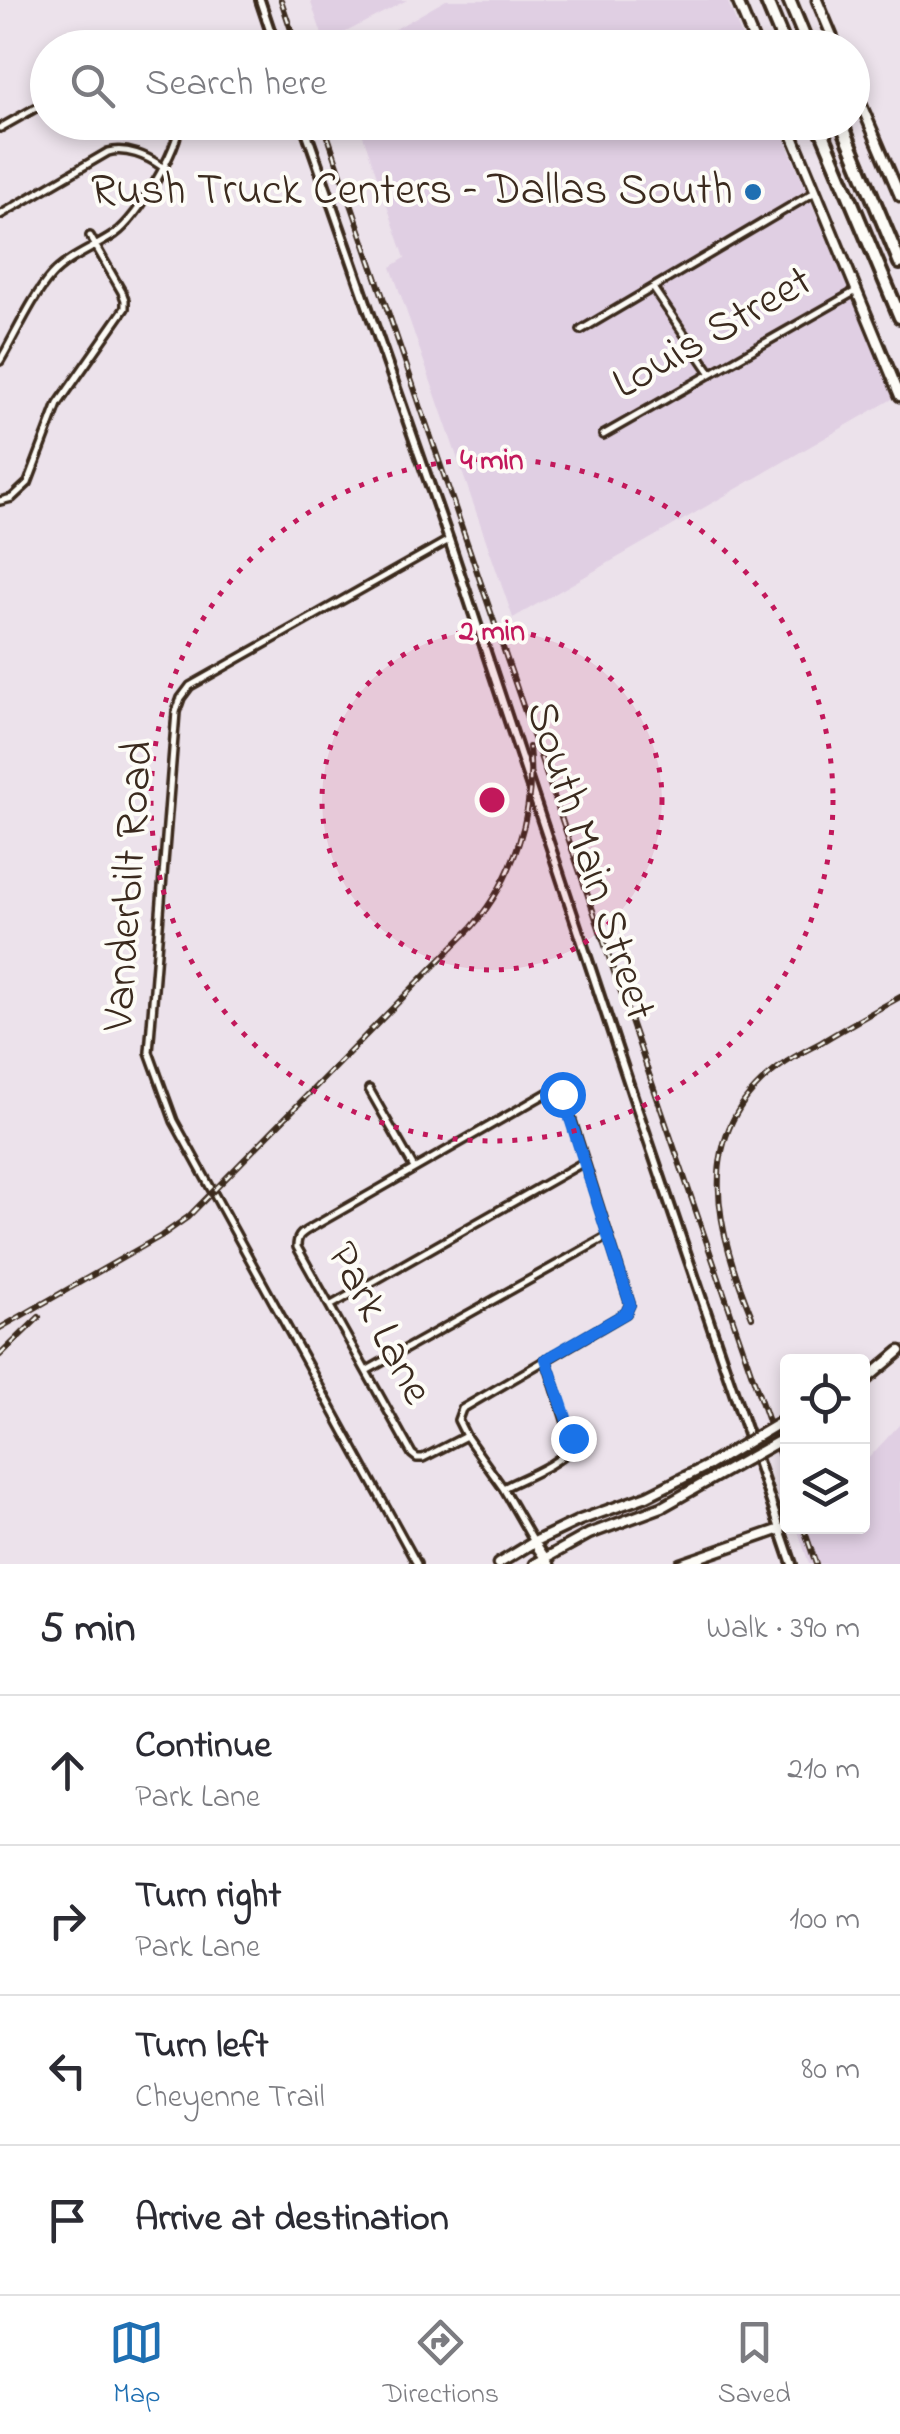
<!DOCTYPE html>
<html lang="en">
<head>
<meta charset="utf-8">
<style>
	:root { --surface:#fff; --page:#f7f7f7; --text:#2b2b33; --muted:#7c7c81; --line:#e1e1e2; --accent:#1f6fb2 }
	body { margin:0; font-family:"Indie Flower",sans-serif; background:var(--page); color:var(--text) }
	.controls { position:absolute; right:30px; bottom:30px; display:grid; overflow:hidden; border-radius:10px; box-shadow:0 5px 15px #0003 }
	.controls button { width:90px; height:90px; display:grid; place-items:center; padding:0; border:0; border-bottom:2px solid var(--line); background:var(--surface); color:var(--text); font:50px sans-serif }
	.stop { position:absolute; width:30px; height:30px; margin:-22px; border:8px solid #1a73e8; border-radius:50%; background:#fff }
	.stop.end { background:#1a73e8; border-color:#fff; box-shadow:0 2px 10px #0008 }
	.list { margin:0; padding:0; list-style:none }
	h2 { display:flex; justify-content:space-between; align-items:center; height:130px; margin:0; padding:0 40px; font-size:42px }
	h2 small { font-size:32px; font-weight:400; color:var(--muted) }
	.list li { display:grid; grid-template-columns:65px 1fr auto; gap:30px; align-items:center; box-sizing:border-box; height:150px; padding:0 40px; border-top:2px solid var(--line) }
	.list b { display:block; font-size:38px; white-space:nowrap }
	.list p { margin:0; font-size:32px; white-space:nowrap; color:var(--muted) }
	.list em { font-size:32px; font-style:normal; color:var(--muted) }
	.icon { flex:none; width:55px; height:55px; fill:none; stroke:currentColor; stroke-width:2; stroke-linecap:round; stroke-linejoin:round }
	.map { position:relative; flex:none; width:900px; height:1564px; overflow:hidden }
	.search { position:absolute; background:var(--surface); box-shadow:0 5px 15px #0003; left:30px; right:30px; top:30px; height:110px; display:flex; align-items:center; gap:25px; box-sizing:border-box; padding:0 35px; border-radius:55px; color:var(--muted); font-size:38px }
	.sheet { height:730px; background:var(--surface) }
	nav { display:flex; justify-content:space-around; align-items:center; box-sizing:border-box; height:140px; border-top:2px solid var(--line); background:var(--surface); font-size:28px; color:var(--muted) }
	nav a { display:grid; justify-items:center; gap:5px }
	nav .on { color:var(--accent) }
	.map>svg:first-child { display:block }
	.built { fill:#e0cfe3 }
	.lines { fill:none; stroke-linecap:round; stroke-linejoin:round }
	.minor-casing { stroke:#3b2a1e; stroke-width:12 }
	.tertiary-casing { stroke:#3b2a1e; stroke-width:14 }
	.secondary-casing { stroke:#3b2a1e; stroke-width:15 }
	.motorway-casing { stroke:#3b2a1e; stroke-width:18 }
	.minor { stroke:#fdfcf7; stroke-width:5 }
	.tertiary { stroke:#fdfcf7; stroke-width:6 }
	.secondary { stroke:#fdfcf7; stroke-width:8 }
	.motorway { stroke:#fdfcf7; stroke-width:10 }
	.rail-casing { stroke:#3b2a1e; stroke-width:6 }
	.rail { stroke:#fdfcf7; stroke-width:2.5; stroke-dasharray:8; stroke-linecap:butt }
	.secondary-bridge-casing { stroke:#3b2a1e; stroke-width:15; stroke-linecap:butt }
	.secondary-bridge { stroke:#fdfcf7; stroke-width:8 }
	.route { stroke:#1a73e8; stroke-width:12 }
	.ring { fill:none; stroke:#c2185b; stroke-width:5; stroke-dasharray:5 10 }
	.poi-dot { fill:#1f6fb2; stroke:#fdfcf7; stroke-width:4 }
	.labels { text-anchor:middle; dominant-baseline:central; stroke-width:8; stroke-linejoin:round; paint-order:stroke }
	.poi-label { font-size:45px; fill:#3b2a1e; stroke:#fdfcf7; text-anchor:end }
	.street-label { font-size:45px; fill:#3b2a1e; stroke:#fdfcf7 }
	.centre { fill:#c2185b; stroke:#fdfcf7; stroke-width:5 }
	.ring-label { font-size:30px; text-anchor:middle; font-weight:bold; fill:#c2185b; stroke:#fdfcf7; stroke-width:8; stroke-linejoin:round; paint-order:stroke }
</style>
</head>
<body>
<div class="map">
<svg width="900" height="1564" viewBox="0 0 900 1564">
	<rect width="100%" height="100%" fill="#ece2eb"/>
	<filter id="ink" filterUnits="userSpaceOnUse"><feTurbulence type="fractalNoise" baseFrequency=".01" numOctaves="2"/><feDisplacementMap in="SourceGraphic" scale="20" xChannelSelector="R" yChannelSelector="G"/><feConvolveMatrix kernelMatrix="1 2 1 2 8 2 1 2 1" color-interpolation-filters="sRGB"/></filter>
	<g filter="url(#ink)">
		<path class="built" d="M310,0H407L325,43Z
			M446,0H727L746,47H364Z
			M352,123H778L894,398L513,618L391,267L405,258L359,124L353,126Z
			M900,1424V1564H809L798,1531L803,1527L862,1526L863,1464Z"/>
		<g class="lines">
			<g class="minor-casing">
				<path id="minor" d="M0,128L48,101
					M0,215L108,152C126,147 147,156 161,166
					M653,288L710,372
					M581,330L815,192
					M0,361C15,336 32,297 51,276C68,257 95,248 115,234C139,216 177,151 180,122
					M603,435L856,291
					M0,501L12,498L28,483L58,404L125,308V300L122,292L90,236
					M369,1089L414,1168
					M330,1306L584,1162
					M366,1371L608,1236
					M466,1436L423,1458H417L412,1454L297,1247C297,1237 300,1234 309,1229L547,1093L559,1091L565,1099L630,1304L626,1313L462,1409L458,1420L466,1436L503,1488L534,1542
					M505,1487C525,1477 562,1463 573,1445L546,1359
					M417,1564L174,1121L149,1052L176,712L181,698L190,686L449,540"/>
			</g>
			<g class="tertiary-casing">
				<path id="tertiary" d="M260,0L276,48
					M303,122L449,540L633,1096L792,1564"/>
			</g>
			<g class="secondary-casing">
				<path id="secondary" d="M737,0L757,48
					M817,0L837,48
					M852,83L900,196
					M787,122L900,396
					M862,1383L900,1351
					M534,1542L549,1564
					M498,1564L534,1542L580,1520L647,1496L709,1465
					M535,1564L589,1534L662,1507L747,1459
					M680,1564L781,1529"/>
			</g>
			<g class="motorway-casing">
				<path id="motorway" d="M766,0L786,48
					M789,0L809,48
					M818,122L900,317
					M841,122L900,263"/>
			</g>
			<use href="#minor" class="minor"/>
			<use href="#tertiary" class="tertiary"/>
			<use href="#secondary" class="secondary"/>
			<use href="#motorway" class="motorway"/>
			<g class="rail-casing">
				<path id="rail" d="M281,0L297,48
					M323,122L788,1480
					M752,1317C718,1234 690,1136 774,1071C788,1060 804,1051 820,1043C846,1027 873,1012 900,997
					M0,1328L161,1236L188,1217L472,927C514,878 536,812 529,747
					M0,1355L39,1317
					M803,1526L816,1564"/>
			</g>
			<use href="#rail" class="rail"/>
			<g class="secondary-bridge-casing">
				<path id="secondary-bridge" d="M747,1459L788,1436
					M709,1465L788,1418"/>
			</g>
			<use href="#secondary-bridge" class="secondary-bridge"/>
		</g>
	</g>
	<g class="lines" filter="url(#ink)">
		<path class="route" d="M562,1094L630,1304L626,1313L546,1359L573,1438"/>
	</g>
	<circle cx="492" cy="800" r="170" fill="#c2185b" fill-opacity=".12"/>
	<g class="ring">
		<circle cx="492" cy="800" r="170"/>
		<circle cx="492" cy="800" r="341"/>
	</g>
	<circle class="poi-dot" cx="753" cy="192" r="10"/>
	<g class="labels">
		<g class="poi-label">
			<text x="733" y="192">Rush Truck Centers – Dallas South</text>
		</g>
		<g class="street-label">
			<text transform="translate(713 334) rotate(-30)">Louis Street</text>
			<text transform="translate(589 861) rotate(72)">South Main Street</text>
			<text transform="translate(130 886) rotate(-86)">Vanderbilt Road</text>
			<text transform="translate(378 1324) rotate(62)">Park Lane</text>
		</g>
	</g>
	<circle cx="492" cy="800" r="15" class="centre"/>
	<g class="ring-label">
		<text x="492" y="469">4 min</text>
		<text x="492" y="640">2 min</text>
	</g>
</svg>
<div class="controls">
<button><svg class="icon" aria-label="locate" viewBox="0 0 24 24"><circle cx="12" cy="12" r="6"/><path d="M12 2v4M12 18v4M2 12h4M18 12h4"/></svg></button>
<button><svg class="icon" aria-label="layers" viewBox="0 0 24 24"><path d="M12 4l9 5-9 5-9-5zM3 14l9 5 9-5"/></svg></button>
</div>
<div class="stop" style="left:562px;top:1094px"></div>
<div class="stop end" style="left:573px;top:1438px"></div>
<div class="search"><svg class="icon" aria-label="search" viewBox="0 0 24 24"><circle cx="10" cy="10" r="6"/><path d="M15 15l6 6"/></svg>Search here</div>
</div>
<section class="sheet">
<h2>5 min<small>Walk · 390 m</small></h2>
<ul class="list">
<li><svg class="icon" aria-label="ahead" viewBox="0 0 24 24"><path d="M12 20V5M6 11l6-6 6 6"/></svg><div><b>Continue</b><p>Park Lane</p></div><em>210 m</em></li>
<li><svg class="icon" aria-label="right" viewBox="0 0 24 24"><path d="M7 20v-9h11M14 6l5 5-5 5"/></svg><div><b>Turn right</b><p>Park Lane</p></div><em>100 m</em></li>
<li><svg class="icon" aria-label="left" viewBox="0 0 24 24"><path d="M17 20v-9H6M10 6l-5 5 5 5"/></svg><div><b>Turn left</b><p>Cheyenne Trail</p></div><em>80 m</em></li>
<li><svg class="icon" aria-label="arrive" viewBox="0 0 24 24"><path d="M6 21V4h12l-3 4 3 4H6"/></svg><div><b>Arrive at destination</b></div></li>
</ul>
</section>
<nav>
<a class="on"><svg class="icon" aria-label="map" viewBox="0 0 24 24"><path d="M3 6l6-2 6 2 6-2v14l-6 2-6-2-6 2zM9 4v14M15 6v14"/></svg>Map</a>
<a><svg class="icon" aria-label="directions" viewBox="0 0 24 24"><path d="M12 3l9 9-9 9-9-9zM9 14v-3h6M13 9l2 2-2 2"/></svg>Directions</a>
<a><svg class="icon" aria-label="saved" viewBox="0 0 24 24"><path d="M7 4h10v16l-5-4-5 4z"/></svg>Saved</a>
</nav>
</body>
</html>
